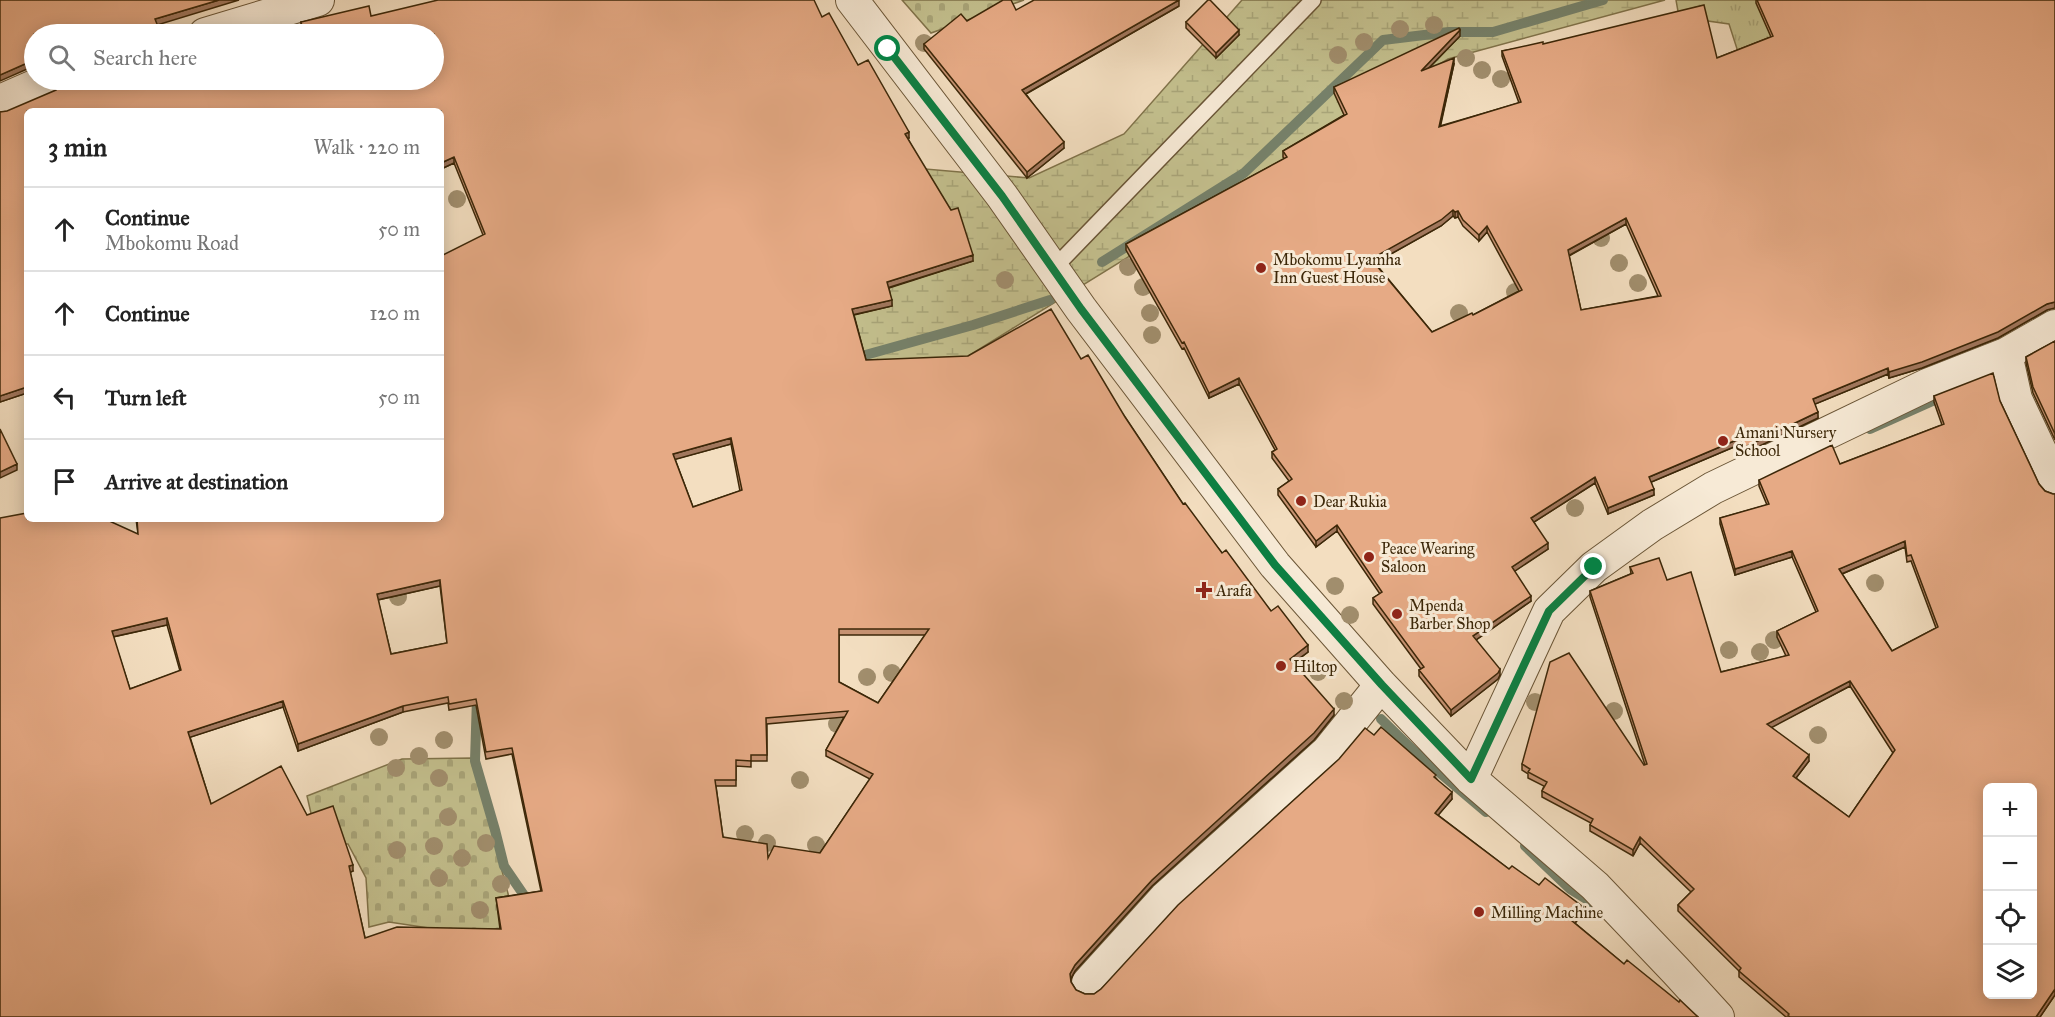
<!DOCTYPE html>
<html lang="en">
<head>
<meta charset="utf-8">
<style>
	:root { --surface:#fff; --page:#f2f2f2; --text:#222; --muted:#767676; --line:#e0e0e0 }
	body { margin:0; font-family:"IM FELL Great Primer",serif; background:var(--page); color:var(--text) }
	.controls { position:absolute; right:18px; bottom:18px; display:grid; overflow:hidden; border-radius:9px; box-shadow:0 3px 15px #0003 }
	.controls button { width:54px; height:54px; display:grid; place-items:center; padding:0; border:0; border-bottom:2px solid var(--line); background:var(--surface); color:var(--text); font:30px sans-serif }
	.stop { position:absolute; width:18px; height:18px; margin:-14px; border:4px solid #0b8043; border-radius:50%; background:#fff }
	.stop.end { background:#0b8043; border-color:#fff; box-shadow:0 2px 6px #0008 }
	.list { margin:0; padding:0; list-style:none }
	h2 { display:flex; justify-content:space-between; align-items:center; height:78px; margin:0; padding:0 24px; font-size:26px }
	h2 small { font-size:20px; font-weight:400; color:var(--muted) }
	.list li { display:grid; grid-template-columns:39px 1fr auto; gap:18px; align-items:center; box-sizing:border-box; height:84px; padding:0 24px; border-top:2px solid var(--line) }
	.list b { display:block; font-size:22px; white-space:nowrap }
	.list p { margin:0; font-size:20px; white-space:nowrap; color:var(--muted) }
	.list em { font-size:20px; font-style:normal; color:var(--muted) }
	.icon { flex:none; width:33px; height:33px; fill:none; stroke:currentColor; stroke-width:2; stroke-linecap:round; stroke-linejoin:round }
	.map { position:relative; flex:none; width:2055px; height:1017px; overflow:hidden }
	.search { position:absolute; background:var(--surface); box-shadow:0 3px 15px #0003; left:24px; top:24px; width:420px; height:66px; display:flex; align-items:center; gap:15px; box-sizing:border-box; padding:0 21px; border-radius:33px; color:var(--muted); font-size:22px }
	.panel { position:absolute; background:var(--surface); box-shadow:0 3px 15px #0003; left:24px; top:108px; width:420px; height:414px; border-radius:9px }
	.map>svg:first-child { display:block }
	.grass { fill:url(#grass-tufts); stroke:#80734a; stroke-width:1.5 }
	.wetland { fill:url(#wetland-marsh); stroke:#80734a; stroke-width:1.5 }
	.cemetery { fill:url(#cemetery-stones); stroke:#80734a; stroke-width:1.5 }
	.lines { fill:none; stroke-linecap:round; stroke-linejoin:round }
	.stream { stroke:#76816a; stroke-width:10 }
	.lane-casing { stroke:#6a5536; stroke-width:18 }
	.street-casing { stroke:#6a5536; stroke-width:34 }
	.lane { stroke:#f7ead6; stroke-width:15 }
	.street { stroke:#f7ead6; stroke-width:32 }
	.tree { fill:#a18e6d }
	.wall { fill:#c69272; stroke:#3c2708; stroke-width:1.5; fill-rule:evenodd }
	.shaded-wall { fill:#a1775d; stroke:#3c2708; stroke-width:1.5 }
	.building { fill:#e6aa85; stroke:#3c2708; stroke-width:1.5; fill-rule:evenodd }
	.route { stroke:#0b8043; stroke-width:8 }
	.poi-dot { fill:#8f2418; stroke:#f7ead6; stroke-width:2 }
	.labels { text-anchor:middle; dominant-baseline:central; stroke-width:6; stroke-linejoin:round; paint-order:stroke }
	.poi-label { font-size:16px; fill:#3c2708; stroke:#f7ead6; text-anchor:start }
</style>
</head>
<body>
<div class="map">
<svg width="2055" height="1017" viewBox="0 0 2055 1017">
	<defs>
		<pattern id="grass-tufts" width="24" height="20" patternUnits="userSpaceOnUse" patternTransform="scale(1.5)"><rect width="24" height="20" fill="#c3bf8d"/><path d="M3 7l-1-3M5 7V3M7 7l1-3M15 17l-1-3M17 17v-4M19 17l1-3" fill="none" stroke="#a8a478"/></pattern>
		<pattern id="wetland-marsh" width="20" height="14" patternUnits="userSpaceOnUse" patternTransform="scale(1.5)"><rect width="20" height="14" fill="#c3bf8d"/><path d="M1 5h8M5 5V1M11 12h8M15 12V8" fill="none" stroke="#a8a478"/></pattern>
		<pattern id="cemetery-stones" width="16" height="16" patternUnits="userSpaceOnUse" patternTransform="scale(1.5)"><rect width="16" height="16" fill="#c3bf8d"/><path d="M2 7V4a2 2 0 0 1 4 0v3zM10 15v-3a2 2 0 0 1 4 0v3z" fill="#a8a478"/></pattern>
	</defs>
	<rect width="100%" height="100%" fill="#f3dec0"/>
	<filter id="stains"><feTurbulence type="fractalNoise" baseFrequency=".00333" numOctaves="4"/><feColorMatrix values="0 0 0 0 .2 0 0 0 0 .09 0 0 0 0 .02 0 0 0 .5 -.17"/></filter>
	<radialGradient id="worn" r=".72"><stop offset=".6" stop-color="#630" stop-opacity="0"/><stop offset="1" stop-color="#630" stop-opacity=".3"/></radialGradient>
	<path class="grass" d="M1676,0H1847L1739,55L1729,24L1679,17Z"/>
	<path class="wetland" d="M1242,0H1665L1448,59L894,402L441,325L902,167L1029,178L1124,134Z"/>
	<path class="cemetery" d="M902,0H1024L931,33Z
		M472,758L514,916L486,942L462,933L389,922L369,927L366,878L348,844H318L307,796L402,759Z"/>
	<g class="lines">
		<path class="stream" d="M1102,262L1244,173L1383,40L1449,32H1493L1603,0
			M851,359L973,325L1050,300
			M1870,429L1946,395
			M477,698L475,761L495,830L504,866L530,904
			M1381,719L1414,751L1486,812
			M1525,846L1570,889L1596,905"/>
		<g class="lane-casing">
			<path id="lane" d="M1053,269L1313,0"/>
		</g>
		<g class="street-casing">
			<path id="street" d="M852,0L1002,196L1081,309L1275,565L1381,685L1471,779L1595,886L1676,971L1718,1017
				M205,34L318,0
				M0,101L48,80
				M2006,354L2016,399L2055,482
				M1471,779L1549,611L1594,567L1652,525L1713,488L1927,385L2006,354L2055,326
				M1088,983L1165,898L1327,752L1381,685"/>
		</g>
		<use href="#lane" class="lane"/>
		<use href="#street" class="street"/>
	</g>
	<g class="tree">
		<circle cx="1434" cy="25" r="9"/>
		<circle cx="1400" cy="29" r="9"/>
		<circle cx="1364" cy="42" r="9"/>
		<circle cx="924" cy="43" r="9"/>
		<circle cx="1338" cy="55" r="9"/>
		<circle cx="1466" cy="58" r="9"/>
		<circle cx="1482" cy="70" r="9"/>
		<circle cx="1501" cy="79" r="9"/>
		<circle cx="457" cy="199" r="9"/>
		<circle cx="1601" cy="238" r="9"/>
		<circle cx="1619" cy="263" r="9"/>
		<circle cx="1128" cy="267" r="9"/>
		<circle cx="1005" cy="280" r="9"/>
		<circle cx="1638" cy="283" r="9"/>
		<circle cx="1143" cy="287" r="9"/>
		<circle cx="1515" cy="292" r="9"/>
		<circle cx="1150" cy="313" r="9"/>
		<circle cx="1459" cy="313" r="9"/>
		<circle cx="1152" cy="335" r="9"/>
		<circle cx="1575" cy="508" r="9"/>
		<circle cx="1875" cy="583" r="9"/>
		<circle cx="1335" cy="586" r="9"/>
		<circle cx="398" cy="597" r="9"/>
		<circle cx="1350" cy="615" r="9"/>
		<circle cx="1774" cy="640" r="9"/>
		<circle cx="1729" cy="650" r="9"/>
		<circle cx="1760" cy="652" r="9"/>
		<circle cx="1318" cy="672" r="9"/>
		<circle cx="892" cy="673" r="9"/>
		<circle cx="867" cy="677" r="9"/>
		<circle cx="1344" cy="701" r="9"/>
		<circle cx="1535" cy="702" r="9"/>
		<circle cx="1614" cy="711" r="9"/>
		<circle cx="837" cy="724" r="9"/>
		<circle cx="1818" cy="735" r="9"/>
		<circle cx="379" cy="737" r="9"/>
		<circle cx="444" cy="740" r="9"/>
		<circle cx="419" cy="756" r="9"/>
		<circle cx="396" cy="768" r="9"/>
		<circle cx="439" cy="778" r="9"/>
		<circle cx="800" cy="780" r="9"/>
		<circle cx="448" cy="817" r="9"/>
		<circle cx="745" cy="834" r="9"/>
		<circle cx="486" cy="843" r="9"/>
		<circle cx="767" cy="843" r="9"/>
		<circle cx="816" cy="845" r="9"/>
		<circle cx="434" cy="846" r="9"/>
		<circle cx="397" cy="850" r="9"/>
		<circle cx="462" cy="858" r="9"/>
		<circle cx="439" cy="878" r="9"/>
		<circle cx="501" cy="884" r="9"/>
		<circle cx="480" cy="910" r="9"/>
	</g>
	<path class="wall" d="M1756,0H2055L2047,310L1998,338L1922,368L1889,378L1888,374L1815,404L1818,418L1745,453L1741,444L1651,482L1654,495L1608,514L1595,483L1534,522L1548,549L1514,571L1531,601L1476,640L1500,675L1498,679L1451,716L1419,676V670L1421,669L1373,604V598L1380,594L1337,531L1316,547L1278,495V489L1289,481L1272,458V452L1275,450L1239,384L1209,398L1184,348L1182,349L1126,250V244L1284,159L1283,157V151L1344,115L1334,93V87L1460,36L1430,67L1454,64L1440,126L1519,103L1502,56V51L1543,44L1717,58L1771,37L1756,3ZM1453,216L1455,218L1458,217L1463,226L1479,241L1487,232L1519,291L1473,315L1432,332L1375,263L1441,226ZM1626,224L1658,296L1581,310L1569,256Z
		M1179,6L1026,94L1064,148L1027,178L924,49V44L967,21L1016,10Z
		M371,16L822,17L858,65L909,138L908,139L973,261L889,288L892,306L854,315L866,360L1081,359L1125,417L1183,504L1222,553L1271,611L1308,652L1294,663L1334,715L1314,740L1152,886L1075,971L1071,979V982L1076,990L1085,994H1094L1101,989L1374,735L1436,778L1452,799L1438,815L1509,869L1539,885L1583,913L1575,923L1624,964L1698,1017H0L138,534L136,519H441L483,235L454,163L441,169V111H27V393L0,402V112L434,80V34H303L301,28V22ZM731,444L740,491L693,507L675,459ZM440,586L447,643L391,654L378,600ZM167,625L180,671L130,689L113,637ZM839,635H925L878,703L839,682ZM448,703L449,710L476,705L486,759L512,754L541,891L496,898L500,929L365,938L350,872L353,871L307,815L211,804L190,737L283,707L298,751L403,712ZM844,717L826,750V756L870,779L820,853L768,858L723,837L716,786H736V766L751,767V761H767V724Z
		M1186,22L1239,35L1216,58L1186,28Z
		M2055,341V440L2033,393L2026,363V357Z
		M1934,396L2000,401L2039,484L2045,491L2053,494H2055V995L2040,1017H1786L1739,977V971L1678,911V905L1691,892L1640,843L1633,856L1590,831V825L1591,823L1542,797V791L1544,786L1528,778V774L1522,770V764L1645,765L1590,597V591L1631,574L1630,567L1667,580L1721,672L1786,656L1777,637V631L1816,612L1792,557L1735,575L1720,524V518L1767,505L1759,486V480L1840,464L1942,425L1934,402ZM1905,547L1907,562L1911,561L1936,628L1892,651L1842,574ZM1850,686L1893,753L1849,817L1796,778L1809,761L1771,727Z"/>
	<path class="shaded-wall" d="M219,0H239L157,25V30L146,34H131L155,19Z
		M1179,0V6L1022,96V90Z
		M1239,30V35L1216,58V53Z
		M1460,30V36L1421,76V71Z
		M1454,58V64L1439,133V127Z
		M34,60V66L0,81V75Z
		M909,132V138L905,140V134Z
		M1064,142V148L1027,178V172Z
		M454,157V163L441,169V163Z
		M1453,210V216L1441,226L1371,265V259Z
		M1458,211V217L1455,218V212Z
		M1626,218V224L1568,256V250Z
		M1487,226V232L1479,241V235Z
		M973,255V261L887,288V282Z
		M892,300V306L852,315V309Z
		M2055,302V308L2047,310L1998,338L1922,368L1889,378V372L2047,304Z
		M1888,368V374L1813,405V399Z
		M1239,378V384L1209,398V393Z
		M27,387V393L0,402V396Z
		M1818,412V418L1745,453V447Z
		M731,438V444L673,460V454Z
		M1741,438V444L1649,483V477Z
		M17,464V470L0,478V472Z
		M1595,477V483L1531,524V518Z
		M1654,489V495L1608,514V508Z
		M1337,525V531L1316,547V541Z
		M1905,541V547L1839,575V569Z
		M1548,543V549L1512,573V567Z
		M1792,551V557L1735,575V569Z
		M440,580V586L377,600V594Z
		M1531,596V601L1473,642V636Z
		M167,618V625L112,637V631Z
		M1308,645V652L1290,665V659Z
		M1500,669V675L1498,679L1451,716V710Z
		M1850,681V686L1767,730V724Z
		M283,701V707L188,738V732Z
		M403,706V712L298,751V744Z
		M1334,709V715L1314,740L1152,886L1075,971L1070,980V974L1075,965L1152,880Z
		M1809,755V761L1793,782V776Z
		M1452,792V799L1435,819V813Z
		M1640,837V843L1633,856V850Z
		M353,865V871L349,873V866Z
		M1583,907V913L1572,927V921Z
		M2055,989V995L2040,1017H2036Z"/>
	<path class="building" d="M0,0H219L155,19L157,24L131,34H34V60L0,75Z
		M438,0H814L822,17L829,13L858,65L868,60L909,132L905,134L951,210L958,208L973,255L887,282L892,300L852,309L866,360L968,356L1051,309L1081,359L1088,355L1125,417L1183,504L1185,503L1222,553L1226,550L1271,611L1278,606L1308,645L1290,659L1334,709L1314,733L1152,880L1075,965L1070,974L1071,982L1076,990L1085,994H1094L1101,989L1178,905L1339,759L1365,728L1374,735L1381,727L1436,775L1434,777L1452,792L1435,813L1509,869L1512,866L1539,885L1545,878L1583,907L1572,921L1624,964L1627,960L1679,1002L1680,1000L1698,1017H0V518L27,513V519H105L138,534L137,519H441V256L485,234L454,157L441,163V111H27V387L0,396V112L7,111L56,90L63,84L64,80H434V34H304L301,22L369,6L371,16ZM731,438L742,490L693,507L673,454ZM440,580L447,643L391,654L377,594ZM167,618L181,670L130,689L112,631ZM839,629H929L878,703L839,682ZM448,697L449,704L476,699L486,752L512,748L542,891L496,898L501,929L397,927L365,938L349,866L353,865L333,806L307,815L281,766L211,804L188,732L283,701L298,744L403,706ZM848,711L826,750L873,774L820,853L774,846L768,858L767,844L723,837L715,780H736V760L751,761V755H767L766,718Z
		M1003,0H1011L1016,10L1034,0H1179L1022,90L1064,142L1027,172L924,44L961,14L967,21Z
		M1208,0H1210L1239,30L1216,53L1186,22Z
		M1757,0H2055V302L2047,304L1998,332L1922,362L1889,372L1888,368L1813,399L1818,412L1745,447L1741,438L1649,477L1654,489L1608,508L1595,477L1531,518L1548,543L1512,567L1531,596L1473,636L1500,669L1498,673L1451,710L1419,670L1424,667L1373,598L1382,592L1337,525L1316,541L1278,489L1292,479L1272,452L1277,449L1239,378L1209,393L1184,342L1182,343L1126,244L1287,157L1283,151L1347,114L1334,87L1459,28L1460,30L1421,71L1454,58L1439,127L1521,102L1502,51L1543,42V44L1704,5L1717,58L1773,36ZM1453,210L1455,212L1458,211L1463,220L1479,235L1487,226L1522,290L1473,315L1472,313L1432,332L1371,259L1441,220ZM1626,218L1661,296L1581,310L1568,250Z
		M2055,341V434L2033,387L2026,357Z
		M1993,373L2000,401L2039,484L2045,491L2053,494H2055V989L2036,1017H1790L1788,1015L1789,1014L1739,971L1741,968L1678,905L1694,889L1640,837L1633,850L1590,825L1593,819L1542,791L1547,782L1528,772L1530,769L1522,764L1550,662L1569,653L1644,765L1647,764L1590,591L1633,573L1630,567L1659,558L1667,580L1691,572L1721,672L1789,655L1777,631L1818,611L1792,551L1735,569L1720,518L1769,504L1759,480L1832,445L1840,464L1944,424L1934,396ZM1905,541L1907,556L1911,555L1938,627L1892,651L1839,569ZM1850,681L1895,750L1849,817L1793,776L1809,755L1767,724ZM1988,788H2032V994H1988Z
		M0,429L17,464L0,472Z"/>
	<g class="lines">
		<path class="route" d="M888,49L1002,196L1081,309L1275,565L1382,685L1471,779L1549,611L1594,567"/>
	</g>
	<g class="poi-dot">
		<circle cx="1261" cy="268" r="6"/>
		<circle cx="1723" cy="441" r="6"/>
		<circle cx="1301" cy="501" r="6"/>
		<circle cx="1369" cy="557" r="6"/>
		<path d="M1201 581h6v6h6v6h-6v6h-6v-6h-6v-6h6z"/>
		<circle cx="1397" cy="614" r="6"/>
		<circle cx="1281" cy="666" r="6"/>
		<circle cx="1479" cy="912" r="6"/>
	</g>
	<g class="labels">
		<g class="poi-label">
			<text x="1273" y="259">Mbokomu Lyamha<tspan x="1273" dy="18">Inn Guest House</tspan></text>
			<text x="1735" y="432">Amani Nursery<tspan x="1735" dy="18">School</tspan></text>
			<text x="1313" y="501">Dear Rukia</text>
			<text x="1381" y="548">Peace Wearing<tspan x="1381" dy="18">Saloon</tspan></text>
			<text x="1216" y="590">Arafa</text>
			<text x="1409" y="605">Mpenda<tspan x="1409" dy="18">Barber Shop</tspan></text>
			<text x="1293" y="666">Hiltop</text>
			<text x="1491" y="912">Milling Machine</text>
		</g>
	</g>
	<rect width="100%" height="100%" filter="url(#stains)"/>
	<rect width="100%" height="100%" fill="url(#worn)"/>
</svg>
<div class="controls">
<button>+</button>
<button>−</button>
<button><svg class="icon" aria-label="locate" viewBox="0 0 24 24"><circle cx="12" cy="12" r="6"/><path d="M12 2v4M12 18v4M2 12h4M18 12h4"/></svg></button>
<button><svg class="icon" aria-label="layers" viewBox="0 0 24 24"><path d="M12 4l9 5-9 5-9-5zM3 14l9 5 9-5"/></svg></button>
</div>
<div class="stop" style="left:888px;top:49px"></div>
<div class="stop end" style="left:1594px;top:567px"></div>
<div class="search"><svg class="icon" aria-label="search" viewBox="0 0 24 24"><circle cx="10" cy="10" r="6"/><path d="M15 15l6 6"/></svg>Search here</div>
<section class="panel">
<h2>3 min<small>Walk · 220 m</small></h2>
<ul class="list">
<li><svg class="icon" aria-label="ahead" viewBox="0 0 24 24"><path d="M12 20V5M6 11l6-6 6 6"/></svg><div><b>Continue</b><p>Mbokomu Road</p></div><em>50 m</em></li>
<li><svg class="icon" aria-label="ahead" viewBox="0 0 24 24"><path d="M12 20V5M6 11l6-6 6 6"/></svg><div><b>Continue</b></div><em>120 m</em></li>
<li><svg class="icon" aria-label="left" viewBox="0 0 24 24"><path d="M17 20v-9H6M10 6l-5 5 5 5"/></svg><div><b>Turn left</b></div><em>50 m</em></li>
<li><svg class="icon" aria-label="arrive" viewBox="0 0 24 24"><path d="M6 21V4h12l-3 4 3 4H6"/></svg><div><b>Arrive at destination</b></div></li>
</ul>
</section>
</div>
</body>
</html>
